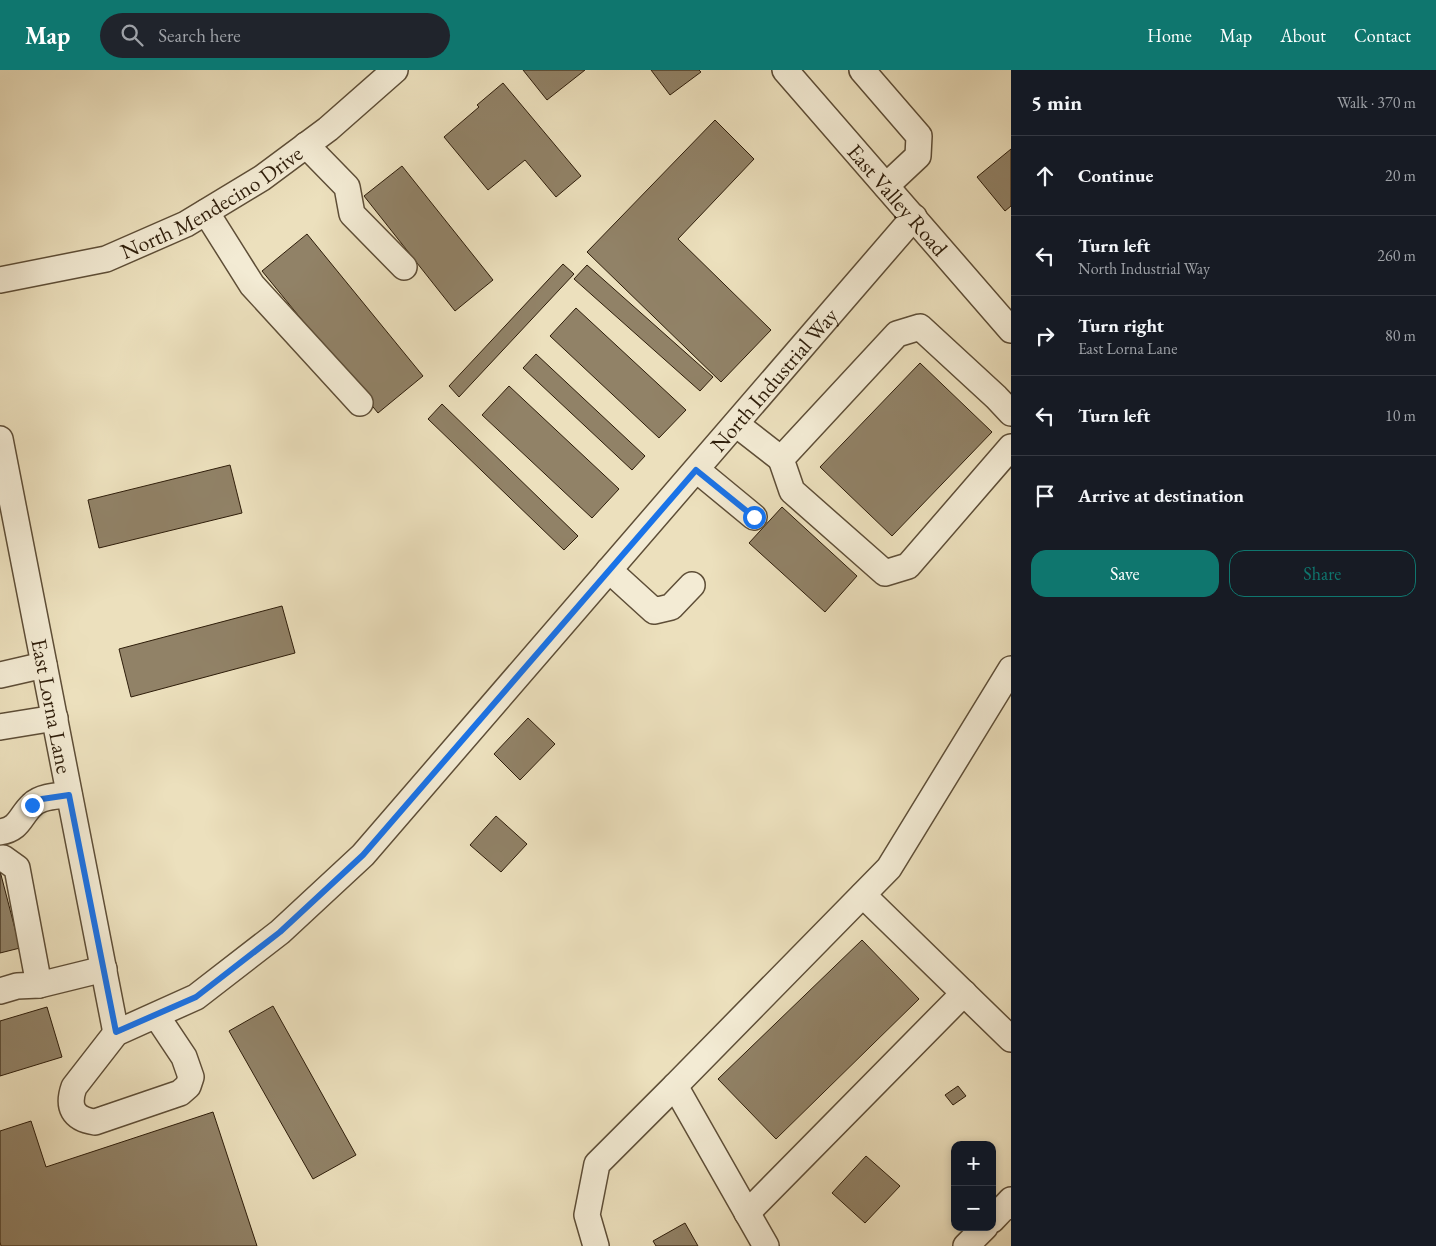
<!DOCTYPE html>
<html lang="en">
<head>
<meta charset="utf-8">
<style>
	:root { --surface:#171b24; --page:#20242c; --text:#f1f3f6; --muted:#9ea1a6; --line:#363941; --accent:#0f766e }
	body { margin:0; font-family:"EB Garamond",serif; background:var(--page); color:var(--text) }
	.controls { position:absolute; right:15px; bottom:15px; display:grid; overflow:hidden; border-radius:10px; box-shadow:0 2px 8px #0003 }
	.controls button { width:45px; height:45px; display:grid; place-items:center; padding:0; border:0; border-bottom:1px solid var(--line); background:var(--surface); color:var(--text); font:25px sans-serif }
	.stop { position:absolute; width:15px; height:15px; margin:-11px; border:4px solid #1a73e8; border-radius:50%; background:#fff }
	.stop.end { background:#1a73e8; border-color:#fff; box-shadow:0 1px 5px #0008 }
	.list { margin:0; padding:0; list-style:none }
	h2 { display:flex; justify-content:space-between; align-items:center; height:65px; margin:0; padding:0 20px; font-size:21px }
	h2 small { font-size:16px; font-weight:400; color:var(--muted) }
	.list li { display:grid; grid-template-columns:32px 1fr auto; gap:15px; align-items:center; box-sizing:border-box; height:80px; padding:0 20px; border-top:1px solid var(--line) }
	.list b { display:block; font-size:19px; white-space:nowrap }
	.list p { margin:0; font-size:16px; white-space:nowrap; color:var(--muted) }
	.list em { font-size:16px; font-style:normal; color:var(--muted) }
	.actions { display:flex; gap:10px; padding:15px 20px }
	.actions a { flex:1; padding:11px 0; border:1px solid var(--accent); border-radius:15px; text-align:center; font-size:18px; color:var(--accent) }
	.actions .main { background:var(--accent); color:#fff }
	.icon { flex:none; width:28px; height:28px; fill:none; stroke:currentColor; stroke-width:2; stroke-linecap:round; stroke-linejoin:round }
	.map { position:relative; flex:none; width:1011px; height:1176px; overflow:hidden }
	header { display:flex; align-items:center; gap:30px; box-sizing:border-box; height:70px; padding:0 25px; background:var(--accent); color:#fff }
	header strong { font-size:24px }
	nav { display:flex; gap:28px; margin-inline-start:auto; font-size:18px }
	.search { width:350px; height:45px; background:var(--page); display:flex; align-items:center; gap:12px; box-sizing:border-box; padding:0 18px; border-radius:28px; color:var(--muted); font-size:19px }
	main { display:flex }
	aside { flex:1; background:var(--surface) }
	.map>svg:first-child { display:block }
	.building { fill:#918267; stroke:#2e1d0a }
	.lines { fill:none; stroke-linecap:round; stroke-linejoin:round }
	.minor-casing { stroke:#5e4e37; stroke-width:28 }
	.minor { stroke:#f3ebd4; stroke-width:25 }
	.route { stroke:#1a73e8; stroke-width:6 }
	.labels { text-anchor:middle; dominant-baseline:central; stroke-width:4; stroke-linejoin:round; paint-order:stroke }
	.street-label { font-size:22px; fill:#2e1d0a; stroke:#f3ebd4 }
</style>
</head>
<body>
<header>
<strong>Map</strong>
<div class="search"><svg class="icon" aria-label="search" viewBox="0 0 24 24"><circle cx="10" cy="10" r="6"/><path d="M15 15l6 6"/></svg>Search here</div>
<nav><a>Home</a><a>Map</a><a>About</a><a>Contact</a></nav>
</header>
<main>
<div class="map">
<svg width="1011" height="1176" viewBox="0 0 1011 1176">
	<rect width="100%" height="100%" fill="#ece0bd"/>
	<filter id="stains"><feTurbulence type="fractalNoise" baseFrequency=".004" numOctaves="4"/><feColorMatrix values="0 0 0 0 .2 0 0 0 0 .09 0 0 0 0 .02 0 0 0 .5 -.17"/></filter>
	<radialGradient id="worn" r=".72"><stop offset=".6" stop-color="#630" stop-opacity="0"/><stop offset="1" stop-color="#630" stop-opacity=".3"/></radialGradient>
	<path class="building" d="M523,0H585L547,30Z
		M651,0H699L701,2L670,25Z
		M503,13L581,106L556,127L525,90L488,120L444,67L479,37L477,35Z
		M715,50L754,89L678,169L771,260L721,312L587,182Z
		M1011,79V136L1005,141L977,107Z
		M402,96L493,210L455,241L364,126Z
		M307,164L423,306L378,343L262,201Z
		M563,194L574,204L459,327L449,316Z
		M587,195L713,307L700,321L574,209Z
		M576,238L686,340L659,368L550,266Z
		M536,284L645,386L632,400L523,298Z
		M920,293L992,362L892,466L820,397Z
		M509,316L619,419L592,448L482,345Z
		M442,334L578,466L564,480L428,349Z
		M230,395L242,443L99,478L88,430Z
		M782,437L857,506L825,542L749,473Z
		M282,536L295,583L131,627L119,579Z
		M528,648L555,674L520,710L494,684Z
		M496,746L527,774L501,802L470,775Z
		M0,801L20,878L0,883Z
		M862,870L919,929L776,1069L718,1009Z
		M273,936L356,1085L313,1109L229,961Z
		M47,937L62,987L0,1006V951Z
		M958,1016L966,1026L953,1035L945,1025Z
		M213,1042L257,1176H1L0,1172V1061L31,1051L46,1097Z
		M866,1086L900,1116L865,1153L832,1123Z
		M685,1153L698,1176H656L653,1171Z"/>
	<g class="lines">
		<g class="minor-casing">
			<g id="minor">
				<path id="s1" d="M785,0L1011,260"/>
				<path d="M862,0L919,66L918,86L886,116"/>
				<path d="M306,75L347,117L352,144L404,197"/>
				<path d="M206,142L252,215L360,333"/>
				<path id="s2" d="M0,210L106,189L186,154L262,108L328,59L395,0"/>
				<path d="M1011,343L996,327L920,257L897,264L781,389L792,421L885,503L908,496L1011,377"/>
				<path d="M736,354L781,389"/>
				<path id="s3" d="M0,369L116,963"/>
				<path d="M697,400L754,447"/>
				<path d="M609,500L654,541L671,537L692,515"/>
				<path d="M0,605L44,595"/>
				<path d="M0,657L55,648"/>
				<path d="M0,762C20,759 20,746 32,735C41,726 57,726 69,725"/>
				<path d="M0,789L3,788L17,798L39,915"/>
				<path d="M863,825L1011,969"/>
				<path d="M0,921L17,916L39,915L104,899"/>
				<path id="s4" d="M156,945L184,987L191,1007L188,1016L180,1023L95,1052C73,1049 67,1037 74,1017L116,963L196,927L280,862L363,785L914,147"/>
				<path d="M747,1143L964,923"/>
				<path d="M992,1150L1011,1130"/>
				<path d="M596,1176L587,1145L597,1094L675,1016"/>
				<path d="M766,1176L675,1016L889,798L1011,599"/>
				<path d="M966,1176L985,1157"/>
			</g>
		</g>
		<use href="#minor" class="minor"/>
	</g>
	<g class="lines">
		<path class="route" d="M32,735L42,729L69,725L116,962L196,927L280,862L363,785L696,400L754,447"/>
	</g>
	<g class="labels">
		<g class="street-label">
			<text stroke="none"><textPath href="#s2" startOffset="228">North Mendecino Drive</textPath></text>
			<text stroke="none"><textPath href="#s1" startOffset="172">East Valley Road</textPath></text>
			<text stroke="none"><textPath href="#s4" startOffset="1235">North Industrial Way</textPath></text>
			<text stroke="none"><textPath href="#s3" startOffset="272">East Lorna Lane</textPath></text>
		</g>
	</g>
	<rect width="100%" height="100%" filter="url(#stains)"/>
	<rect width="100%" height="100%" fill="url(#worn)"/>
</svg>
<div class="controls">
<button>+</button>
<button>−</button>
</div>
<div class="stop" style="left:754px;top:447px"></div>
<div class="stop end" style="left:32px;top:735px"></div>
</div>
<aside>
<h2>5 min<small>Walk · 370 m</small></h2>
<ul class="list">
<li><svg class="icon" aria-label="ahead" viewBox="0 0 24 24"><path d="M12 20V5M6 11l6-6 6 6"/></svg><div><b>Continue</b></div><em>20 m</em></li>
<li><svg class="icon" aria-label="left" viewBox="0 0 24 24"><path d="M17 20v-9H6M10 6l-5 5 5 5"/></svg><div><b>Turn left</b><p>North Industrial Way</p></div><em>260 m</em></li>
<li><svg class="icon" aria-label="right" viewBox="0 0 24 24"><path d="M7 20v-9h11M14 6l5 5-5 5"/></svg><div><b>Turn right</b><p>East Lorna Lane</p></div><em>80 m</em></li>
<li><svg class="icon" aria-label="left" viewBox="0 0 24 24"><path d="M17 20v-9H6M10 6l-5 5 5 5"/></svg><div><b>Turn left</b></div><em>10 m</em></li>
<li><svg class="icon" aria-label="arrive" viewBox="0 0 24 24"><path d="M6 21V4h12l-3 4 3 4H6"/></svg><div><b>Arrive at destination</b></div></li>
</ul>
<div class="actions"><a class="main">Save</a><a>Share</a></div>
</aside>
</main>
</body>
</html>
